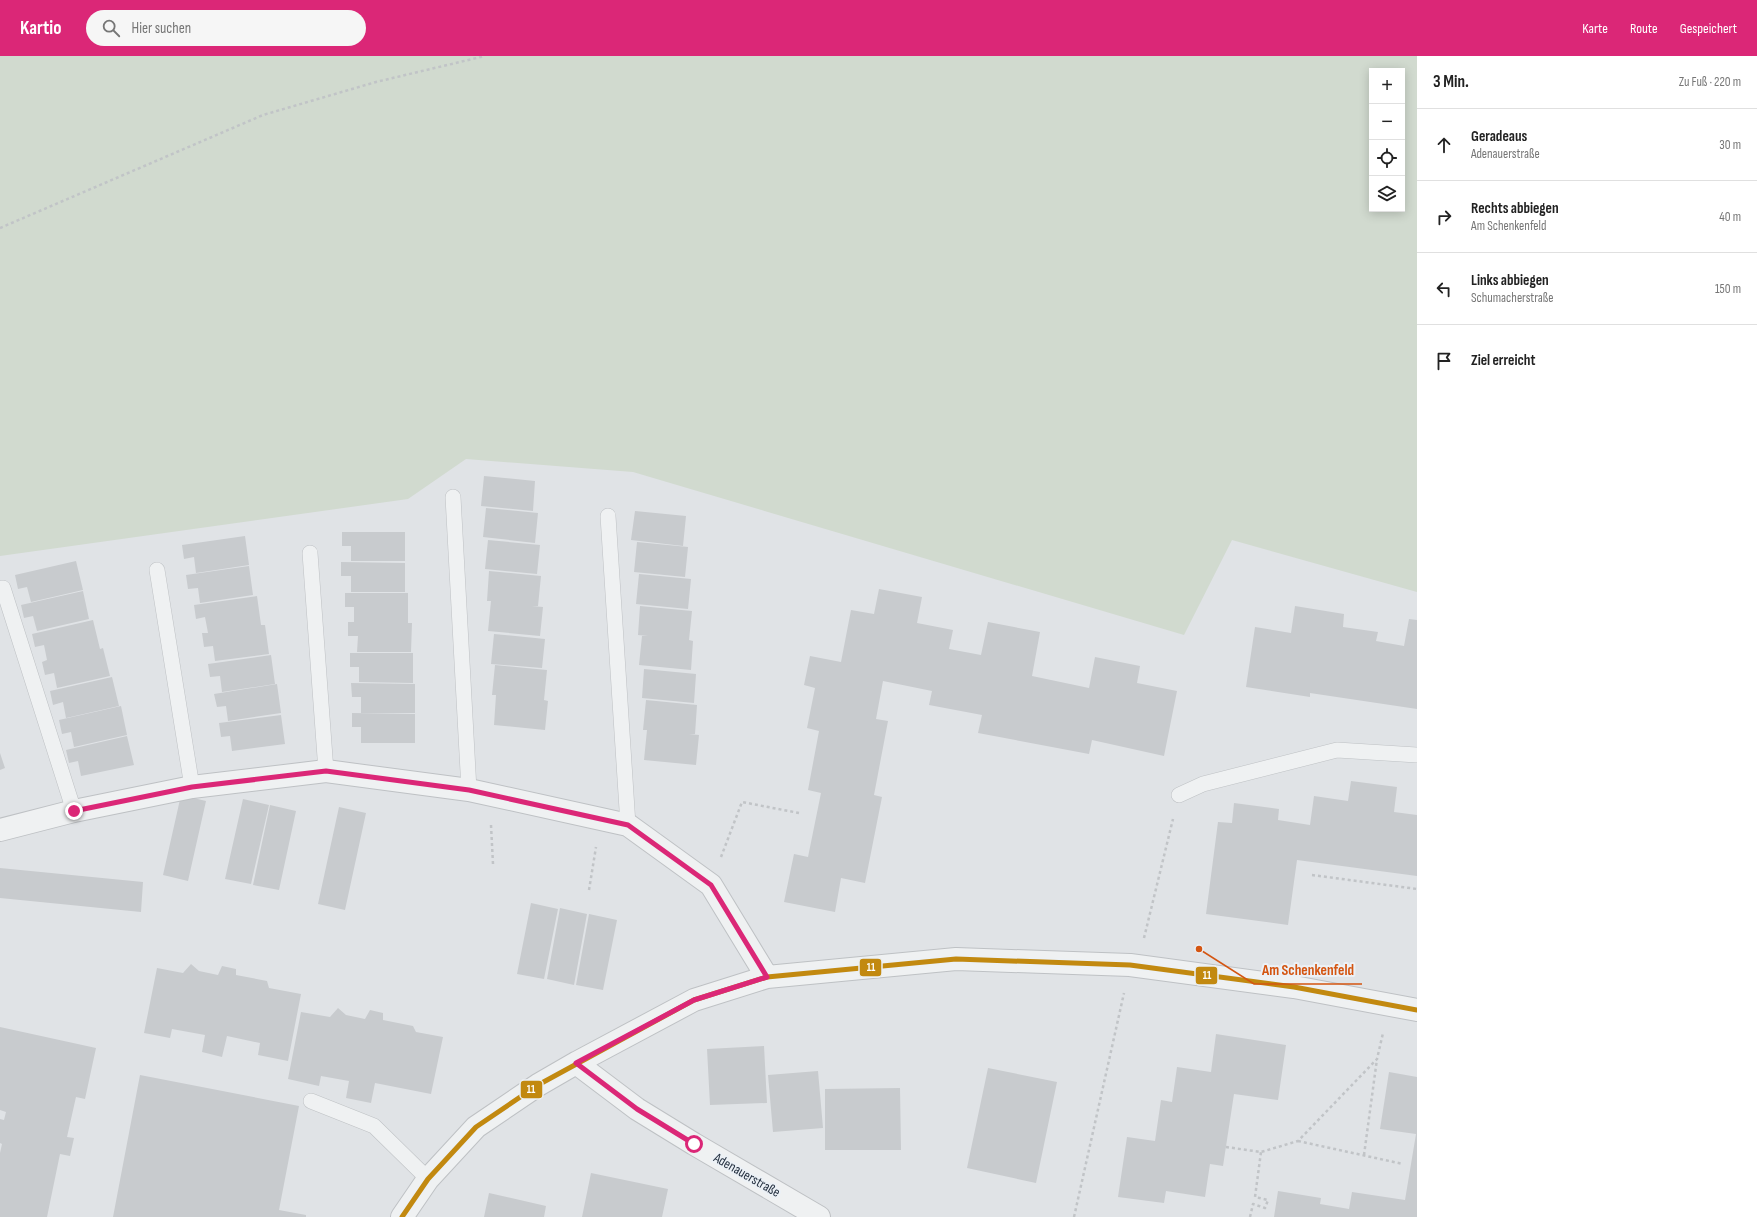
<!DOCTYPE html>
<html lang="de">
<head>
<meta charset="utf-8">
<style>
	:root { --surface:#fff; --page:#f6f6f6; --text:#222; --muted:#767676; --line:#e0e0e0; --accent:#db2777 }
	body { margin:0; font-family:"Sofia Sans Condensed",sans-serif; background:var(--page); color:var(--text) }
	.controls { position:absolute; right:12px; top:12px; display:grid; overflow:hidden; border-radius:0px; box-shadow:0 2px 10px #0003 }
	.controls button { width:36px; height:36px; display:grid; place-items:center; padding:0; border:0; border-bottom:1px solid var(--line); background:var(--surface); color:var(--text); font:20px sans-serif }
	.stop { position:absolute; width:12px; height:12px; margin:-9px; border:3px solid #db2777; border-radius:50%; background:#fff }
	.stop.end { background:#db2777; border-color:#fff; box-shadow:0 1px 4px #0008 }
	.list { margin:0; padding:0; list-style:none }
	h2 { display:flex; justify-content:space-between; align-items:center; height:52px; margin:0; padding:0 16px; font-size:17px }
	h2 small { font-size:13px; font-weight:400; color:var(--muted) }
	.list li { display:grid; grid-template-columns:26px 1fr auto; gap:12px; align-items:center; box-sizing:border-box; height:72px; padding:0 16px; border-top:1px solid var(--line) }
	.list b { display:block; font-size:15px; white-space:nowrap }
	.list p { margin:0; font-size:13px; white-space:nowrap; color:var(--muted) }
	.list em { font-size:13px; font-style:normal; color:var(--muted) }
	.icon { flex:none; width:22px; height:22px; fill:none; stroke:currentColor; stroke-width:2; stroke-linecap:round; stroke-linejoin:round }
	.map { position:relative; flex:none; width:1417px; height:1161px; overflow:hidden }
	header { display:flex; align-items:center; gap:24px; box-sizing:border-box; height:56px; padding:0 20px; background:var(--accent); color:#fff }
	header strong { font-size:19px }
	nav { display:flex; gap:22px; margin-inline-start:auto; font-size:14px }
	.search { width:280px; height:36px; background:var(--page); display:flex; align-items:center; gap:10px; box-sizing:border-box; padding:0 14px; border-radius:22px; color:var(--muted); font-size:15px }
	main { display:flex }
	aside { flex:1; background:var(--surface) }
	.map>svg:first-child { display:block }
	.green { fill:#d1dacf; fill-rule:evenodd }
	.building { fill:#c8cbce }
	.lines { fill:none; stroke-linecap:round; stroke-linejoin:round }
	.service-casing { stroke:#bec1c4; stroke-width:16 }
	.minor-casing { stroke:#bec1c4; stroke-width:24 }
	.path { stroke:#c1c4c7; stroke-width:2.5; stroke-dasharray:3 3; stroke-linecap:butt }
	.service { stroke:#eff1f2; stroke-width:15 }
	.minor { stroke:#eff1f2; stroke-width:22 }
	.bus-1-casing { stroke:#ecf1f6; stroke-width:8 }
	.bus-1 { stroke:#c28910; stroke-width:5 }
	.route { stroke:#db2777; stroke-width:5 }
	.labels { text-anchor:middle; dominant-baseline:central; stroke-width:4; stroke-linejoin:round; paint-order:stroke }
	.street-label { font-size:14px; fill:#253141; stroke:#ecf1f6 }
	.leader { fill:none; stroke:#d45511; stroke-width:1.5 }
	.callout-dot { fill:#d45511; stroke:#ecf1f6; stroke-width:1.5 }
	.callout-label { font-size:15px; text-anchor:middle; font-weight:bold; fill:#d45511; stroke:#ecf1f6; stroke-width:4; stroke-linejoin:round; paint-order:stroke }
	.line-badge { stroke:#ecf1f6; stroke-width:1.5 }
	.badge-label { font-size:11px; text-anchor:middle; font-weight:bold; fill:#fff }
</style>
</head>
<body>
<header>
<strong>Kartio</strong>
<div class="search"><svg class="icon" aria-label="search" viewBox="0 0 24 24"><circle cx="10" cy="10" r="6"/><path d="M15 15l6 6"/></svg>Hier suchen</div>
<nav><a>Karte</a><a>Route</a><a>Gespeichert</a></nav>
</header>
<main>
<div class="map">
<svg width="1417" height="1161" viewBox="0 0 1417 1161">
	<rect width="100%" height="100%" fill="#e0e3e6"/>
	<path class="green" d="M0,0H1417V536L1232,484L1184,579L633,416L466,403L408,443L0,500ZM1372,15H1402V153H1372Z"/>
	<path class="building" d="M484,420L535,425L533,455L481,450Z
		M486,452L538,457L535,487L483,481Z
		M635,455L686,460L683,490L631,484Z
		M342,476H405V505H351V490H342Z
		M245,480L249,509L196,517L194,501L184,503L182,489Z
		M488,484L540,489L537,518L485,513Z
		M637,486L688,491L685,521L634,516Z
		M76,505L83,534L31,546L27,531L18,533L15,519Z
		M341,506L405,507V536H351V520H341Z
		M249,510L253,539L200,547L198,532L188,533L186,519Z
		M489,515L541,520L538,550H532L543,551L540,580L488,575L491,545H487Z
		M639,518L691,523L688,553L636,548Z
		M879,533L922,541L917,567L953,574L949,593L981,599L988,566L1040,576L1032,620L1089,632L1095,601L1140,610L1137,627L1177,635L1164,700L1092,684L1089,698L978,677L982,659L929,649L932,635L883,625L876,663L888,665L874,739L882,741L865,827L841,822L835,856L784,846L794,798L808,801L821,737L808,734L819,675L807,672L815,632L804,629L810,600L841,606L851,554L874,558Z
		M83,535L89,563L37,575L33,560L24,562L21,549Z
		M345,537H408V567H412L411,596H357L358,580H348V566H354V551H345Z
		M257,540L261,569H265L269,598L215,605L213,590L204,591L202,577H208L205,561L196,563L194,549Z
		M640,550L692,555L689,584L693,585L691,614L639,609L642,580H648L638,579Z
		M1295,550L1344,558L1343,571L1378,576L1376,585L1404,590L1409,563L1417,564V653L1310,637V641L1246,631L1255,571L1291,577Z
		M93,564L100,593L103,592L110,620L57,632L54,617L45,619L42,606L47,604L44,589L35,591L32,578Z
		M494,578L545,583L542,612L491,608Z
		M350,597H413V627L359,626V611H350Z
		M271,599L275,628L222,636L220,620L210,621L208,608Z
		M495,609L547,614L544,644L548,645L545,674L494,669L496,639H492Z
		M644,613L696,618L694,647L642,642Z
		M112,621L119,650L66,662L63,646L53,649L50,635Z
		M351,627L415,628V657H361V641H352Z
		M277,628L281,657L228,665L226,650L217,651L214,638Z
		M646,644L697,649L695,678H689L699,679L696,709L644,704L647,674H643Z
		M121,650L127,679L74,691L71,676L62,678L59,664Z
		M352,657L415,658V687H361V671H352Z
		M281,659L285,688L232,695L230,680L221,681L219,667Z
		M127,680L134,709L81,720L78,705L69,707L66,694Z
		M0,697L5,712L0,714Z
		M1351,725L1397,731L1394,756L1417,759V820L1297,804L1288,869L1206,858L1218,766L1232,767L1234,747L1279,753L1278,764L1310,769L1314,740L1348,745Z
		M181,739L206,745L188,825L163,819Z
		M243,743L269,749L251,828L225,823Z
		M270,749L296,755L279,834L253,829Z
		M339,751L366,757L345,854L318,848Z
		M0,812L143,826L141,856L0,842Z
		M531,847L558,853L544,923L517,918Z
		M560,852L587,858L574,929L547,923Z
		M589,858L617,864L603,934L576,929Z
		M191,908L199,915L218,919L222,910L236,913V919L267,925L269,932L301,938L288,1005L258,999L260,987L227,980L222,1001L202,996L205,979L172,973L170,982L144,977L157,912L183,917Z
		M338,952L346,959L365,963L370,954L383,957V964L413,970L416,976L443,981L431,1038L375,1027L371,1047L346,1042L349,1025L321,1020L319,1030L288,1023L301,956L330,961Z
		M0,971L96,992L85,1043L76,1041L67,1081L74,1082L70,1100L60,1098L47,1161H0V1097L2,1088L0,1087V1063L4,1064L6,1056L0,1054Z
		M1216,978L1286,989L1278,1044L1234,1038L1223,1110L1210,1108L1205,1141L1166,1135L1164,1147L1118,1141L1127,1081L1155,1085L1161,1044L1172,1046L1177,1011L1211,1016Z
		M764,990L767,1047L710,1049L707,993Z
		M988,1012L1057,1026L1036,1127L967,1112Z
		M818,1015L823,1072L773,1076L768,1019Z
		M1389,1016L1417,1021V1161H1274L1278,1135L1321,1142L1320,1148L1349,1153L1352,1136L1405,1144L1416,1078L1380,1073Z
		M140,1019L299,1050L279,1154L306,1159V1161H113Z
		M900,1032L901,1094H825V1033Z
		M591,1117L668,1133L662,1161H582Z
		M489,1137L546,1150L544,1161H484Z"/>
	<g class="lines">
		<g class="service-casing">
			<path id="service" d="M453,441L469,734
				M608,460L628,769
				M310,497L326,715
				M157,514L192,731
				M3,532L74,755
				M1179,739L1203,728L1337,694L1417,699
				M311,1045L374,1070L428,1123"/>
		</g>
		<g class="minor-casing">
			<path id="minor" d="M0,774L74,755L192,731L326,715L469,734L628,769L711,829L767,921
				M576,1007L637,1053L694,1088L819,1161
				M402,1161L428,1123L476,1071L538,1029L576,1007L694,944L767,921L956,903L1130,909L1294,931L1417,954"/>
		</g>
		<path class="path" d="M0,172L263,59L376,26L485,0
			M491,769L493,808
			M721,801L742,746L799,757
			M1312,819L1417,833
			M589,834L596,791
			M1144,882L1173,763
			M1298,1085L1403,1108
			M1226,1091L1261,1096L1298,1085L1377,1003L1383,977
			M1364,1099L1377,1003
			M1074,1161L1124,937
			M1250,1161L1253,1148L1265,1152L1268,1144L1255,1141L1261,1096"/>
		<use href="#service" class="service"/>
		<use href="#minor" class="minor"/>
		<g class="bus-1-casing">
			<path id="bus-1" d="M402,1161L428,1123L476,1071L538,1029L694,944L767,921L956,903L1130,909L1294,931L1417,954"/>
		</g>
		<use href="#bus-1" class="bus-1"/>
	</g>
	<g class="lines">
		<path class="route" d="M74,755L192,731L326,715L469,734L628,769L711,829L767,921L694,944L576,1007L637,1053L694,1088"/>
	</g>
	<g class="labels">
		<g class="street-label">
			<text transform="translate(747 1119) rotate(30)">Adenauerstraße</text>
		</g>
	</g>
	<path class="leader" d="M1199 893L1254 928H1362"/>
	<circle class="callout-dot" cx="1199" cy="893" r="4"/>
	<g class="callout-label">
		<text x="1308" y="919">Am Schenkenfeld</text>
	</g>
	<g class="line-badge">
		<rect x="859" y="902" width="23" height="19" rx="4" fill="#c28910"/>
		<rect x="1195" y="910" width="23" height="19" rx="4" fill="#c28910"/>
		<rect x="520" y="1024" width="23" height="19" rx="4" fill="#c28910"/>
	</g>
	<g class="badge-label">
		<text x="871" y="915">11</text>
		<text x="1207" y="923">11</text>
		<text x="531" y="1037">11</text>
	</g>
</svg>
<div class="controls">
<button>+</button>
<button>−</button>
<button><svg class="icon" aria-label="locate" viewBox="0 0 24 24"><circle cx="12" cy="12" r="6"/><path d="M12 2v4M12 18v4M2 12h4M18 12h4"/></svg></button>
<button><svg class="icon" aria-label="layers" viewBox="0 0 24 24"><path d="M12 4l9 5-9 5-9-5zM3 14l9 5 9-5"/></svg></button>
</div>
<div class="stop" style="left:694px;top:1088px"></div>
<div class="stop end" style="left:74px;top:755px"></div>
</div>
<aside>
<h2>3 Min.<small>Zu Fuß · 220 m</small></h2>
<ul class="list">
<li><svg class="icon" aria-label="ahead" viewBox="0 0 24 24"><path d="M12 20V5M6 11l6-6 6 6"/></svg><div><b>Geradeaus</b><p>Adenauerstraße</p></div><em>30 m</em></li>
<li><svg class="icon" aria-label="right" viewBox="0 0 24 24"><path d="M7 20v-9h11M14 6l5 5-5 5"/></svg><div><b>Rechts abbiegen</b><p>Am Schenkenfeld</p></div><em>40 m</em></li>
<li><svg class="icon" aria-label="left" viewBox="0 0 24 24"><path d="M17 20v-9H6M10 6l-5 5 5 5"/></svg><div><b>Links abbiegen</b><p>Schumacherstraße</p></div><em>150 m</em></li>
<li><svg class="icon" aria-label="arrive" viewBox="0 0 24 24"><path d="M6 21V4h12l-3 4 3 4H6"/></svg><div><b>Ziel erreicht</b></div></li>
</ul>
</aside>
</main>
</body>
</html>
